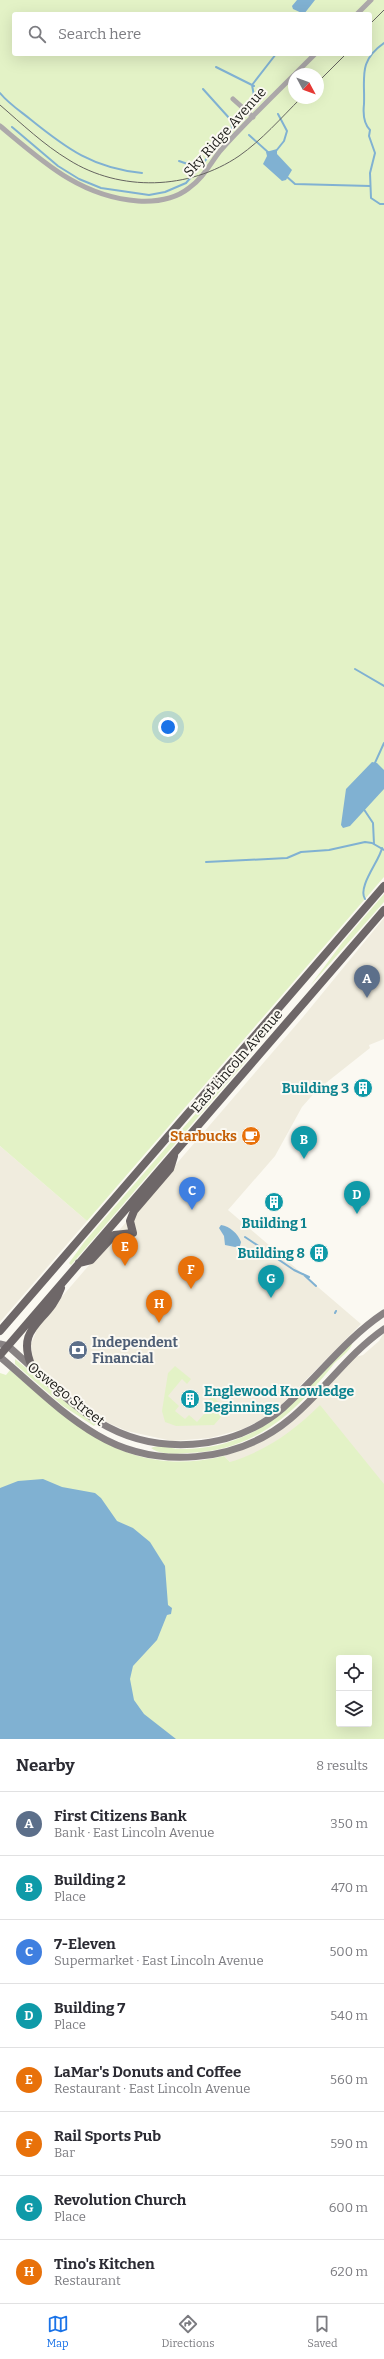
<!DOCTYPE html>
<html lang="en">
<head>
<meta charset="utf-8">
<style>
	:root { --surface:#fff; --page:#f2f2f3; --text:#2b2b33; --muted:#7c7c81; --line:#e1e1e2; --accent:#1a73e8 }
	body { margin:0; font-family:Bitter,serif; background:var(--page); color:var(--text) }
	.controls { position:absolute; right:12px; bottom:12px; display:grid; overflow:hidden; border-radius:4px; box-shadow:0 4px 16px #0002 }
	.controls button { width:36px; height:36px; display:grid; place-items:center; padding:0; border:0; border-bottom:1px solid var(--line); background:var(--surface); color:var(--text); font:20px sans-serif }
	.compass { position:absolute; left:288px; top:68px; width:36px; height:36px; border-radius:50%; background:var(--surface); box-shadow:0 4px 16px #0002; rotate:131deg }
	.you { position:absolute; left:168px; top:727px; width:14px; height:14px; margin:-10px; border:3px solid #fff; border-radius:50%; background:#1a73e8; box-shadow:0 0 0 6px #1a73e833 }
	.badge { display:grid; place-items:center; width:26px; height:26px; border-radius:50%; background:var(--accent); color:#fff; font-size:13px; font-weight:700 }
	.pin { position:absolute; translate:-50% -33px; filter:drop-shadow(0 1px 2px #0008) }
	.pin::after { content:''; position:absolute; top:21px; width:14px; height:12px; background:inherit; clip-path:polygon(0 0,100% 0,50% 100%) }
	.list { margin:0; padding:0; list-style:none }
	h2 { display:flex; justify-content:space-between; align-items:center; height:52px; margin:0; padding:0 16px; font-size:17px }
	h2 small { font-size:13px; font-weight:400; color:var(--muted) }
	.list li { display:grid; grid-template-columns:26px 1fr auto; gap:12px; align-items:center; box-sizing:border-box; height:64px; padding:0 16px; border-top:1px solid var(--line) }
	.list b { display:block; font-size:15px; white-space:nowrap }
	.list p { margin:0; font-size:13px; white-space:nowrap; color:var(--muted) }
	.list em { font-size:13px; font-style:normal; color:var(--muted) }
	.icon { flex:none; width:22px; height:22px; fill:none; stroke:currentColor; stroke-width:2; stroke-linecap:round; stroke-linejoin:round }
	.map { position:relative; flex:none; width:384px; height:1739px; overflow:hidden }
	.search { position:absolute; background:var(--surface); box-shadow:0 4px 16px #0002; left:12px; right:12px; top:12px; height:44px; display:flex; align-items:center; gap:10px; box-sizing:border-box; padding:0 14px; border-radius:4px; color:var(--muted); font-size:15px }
	.sheet { height:564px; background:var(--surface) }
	nav { display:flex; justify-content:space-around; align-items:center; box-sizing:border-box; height:56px; border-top:1px solid var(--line); background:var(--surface); font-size:11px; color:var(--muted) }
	nav a { display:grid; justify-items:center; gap:2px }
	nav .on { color:var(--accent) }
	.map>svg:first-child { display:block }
	.built { fill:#f0ecde }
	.green { fill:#e3f2c6; fill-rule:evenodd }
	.water { fill:#80b1d2 }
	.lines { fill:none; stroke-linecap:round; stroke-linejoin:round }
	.stream { stroke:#80b1d2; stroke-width:2 }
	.street { stroke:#ada9aa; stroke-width:5 }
	.secondary { stroke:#888283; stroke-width:7 }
	.primary { stroke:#6e6768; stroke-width:8 }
	.tram { stroke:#656460; stroke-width:1 }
	.labels { text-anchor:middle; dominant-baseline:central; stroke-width:4; stroke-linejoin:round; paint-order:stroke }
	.street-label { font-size:14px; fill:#191916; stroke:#fbf9f2 }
	.culture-label { font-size:14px; font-weight:bold; fill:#0d838f; stroke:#fbf9f2; text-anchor:end }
	.food-label { font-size:14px; font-weight:bold; fill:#c56008; stroke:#fbf9f2; text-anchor:end }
	.service-label { font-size:14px; font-weight:bold; fill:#4e5e75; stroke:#fbf9f2; text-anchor:start }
</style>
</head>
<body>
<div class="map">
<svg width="384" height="1739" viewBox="0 0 384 1739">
	<rect width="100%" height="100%" fill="#fbf9f2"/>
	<path class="built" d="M384,918V1039L369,1045L370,1048L317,1090L302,1107L275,1156L228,1210L361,1324L281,1405L259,1421L243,1429L210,1438L172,1441L127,1431L104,1421L80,1403L33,1361L31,1344L36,1332L34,1329L303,1017Z
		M0,1146L87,1221L0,1322Z
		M384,1333V1499L230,1462L224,1456L258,1443L291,1423L355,1357L363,1355L379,1341Z"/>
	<path class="green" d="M0,0H384V877L87,1221L0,1146ZM14,14H370V54H14ZM294,74H318V98H294Z
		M384,894V902L310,986L342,943Z
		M243,1059L247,1060L71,1265L69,1263L85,1241Z
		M352,1343C352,1350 338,1359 333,1365C294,1415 253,1451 187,1453C176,1454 160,1455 151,1448C159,1444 172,1449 181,1449C196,1449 212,1447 226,1443C289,1424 306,1380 352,1343Z
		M15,1359L96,1424L94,1426L63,1406L15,1364Z
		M175,1366L191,1379L187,1384L182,1379L168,1396L179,1406L175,1411L185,1419L189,1415L197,1422L212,1405L208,1401L212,1396L227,1410L214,1425L176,1426L165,1422L162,1411L168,1373Z
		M10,1370C76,1427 129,1479 224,1456L230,1462C266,1451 294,1431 320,1405L384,1484V1739H0V1373L6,1375ZM339,1658H369V1724H339Z"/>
	<path class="water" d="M297,0H315L304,14L293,9L292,6Z
		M277,149V154L292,170L286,180L282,181L263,164L267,156L266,152Z
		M372,762L377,763L384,770V789L350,826L343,828L341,825L346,789Z
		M221,1225C230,1226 238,1234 241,1242L240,1246L235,1247L225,1245L224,1236L219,1228Z
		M43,1479L62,1487L95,1493L101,1498L117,1521L133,1528L150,1542L165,1566L168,1605L172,1608L171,1614L167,1615L157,1640L133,1666L130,1679L134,1700L144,1714L176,1739H0V1488L18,1481Z"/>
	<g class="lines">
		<path class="stream" d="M384,43C358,61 365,77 364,104C363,113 363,123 370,130L369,136L375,153L370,173L371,198L380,204H384
			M216,67L254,86
			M203,89L230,119L240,121
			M0,93C8,103 20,111 30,119C67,149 93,168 142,173
			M255,101L252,85L276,54
			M12,127L58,166L79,179L101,188L149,195L165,192L186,183L232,129L231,119
			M249,135L269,153
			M276,151L284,141L287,131L278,114
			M179,161L199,168
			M286,176L295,184L370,186
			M355,669L384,686
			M374,765L384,743
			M363,808L373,823L374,844
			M206,862L287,858L301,852L329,850L365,842L372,843L384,850
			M365,899C357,887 380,860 382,848
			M245,1237L294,1270L309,1277
			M303,1274L316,1286
			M335,1313L336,1311"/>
		<path class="street" d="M357,14L371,0
			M295,74L315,54
			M233,99L253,117
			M0,126C42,161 80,197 138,201C156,202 174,200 189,188C203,178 210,164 220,151C243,125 269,100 294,75"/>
		<path class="secondary" d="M0,1344L8,1346C37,1371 66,1402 99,1422C155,1456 232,1452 283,1408C318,1377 345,1339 384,1313
			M0,1357C31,1383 61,1414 97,1435C156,1470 237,1463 290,1419C324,1391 348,1354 384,1329"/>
		<path class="primary" d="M79,1263L91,1260L114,1235L133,1233L130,1221L134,1211L170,1169L174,1156
			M0,1331L384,886
			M0,1355L384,910
			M32,1367C14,1325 49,1323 61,1288"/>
		<path class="tram" d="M370,24L384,10
			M318,82L346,54
			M0,105C22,124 44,145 69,160C120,192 189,190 239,156C262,140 281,118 301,98"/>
	</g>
	<defs>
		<g id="building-disc" transform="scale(1)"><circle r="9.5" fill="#0f9aa8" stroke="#fbf9f2"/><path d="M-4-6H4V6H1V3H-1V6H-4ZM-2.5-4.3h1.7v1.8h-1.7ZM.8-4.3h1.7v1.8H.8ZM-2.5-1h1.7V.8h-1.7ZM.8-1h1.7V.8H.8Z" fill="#fff"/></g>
		<g id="cafe-disc" transform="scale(1)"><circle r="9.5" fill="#e8710a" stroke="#fbf9f2"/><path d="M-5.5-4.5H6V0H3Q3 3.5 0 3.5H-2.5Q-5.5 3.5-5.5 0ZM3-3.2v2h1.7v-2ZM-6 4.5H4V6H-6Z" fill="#fff"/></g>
		<g id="bank-disc" transform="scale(1)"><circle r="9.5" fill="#5c6f8a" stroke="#fbf9f2"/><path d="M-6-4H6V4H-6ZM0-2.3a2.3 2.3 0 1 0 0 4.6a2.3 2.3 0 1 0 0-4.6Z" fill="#fff"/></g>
	</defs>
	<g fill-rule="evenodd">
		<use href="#building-disc" x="363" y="1088"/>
		<use href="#cafe-disc" x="251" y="1136"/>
		<use href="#building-disc" x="274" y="1202"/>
		<use href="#building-disc" x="319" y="1253"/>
		<use href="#bank-disc" x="78" y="1350"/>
		<use href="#building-disc" x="190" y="1399"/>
	</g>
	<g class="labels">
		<g class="street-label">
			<text transform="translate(225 132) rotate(-48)">Sky Ridge Avenue</text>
			<text transform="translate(237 1061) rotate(-49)">East Lincoln Avenue</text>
			<text transform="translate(66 1394) rotate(38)">Oswego Street</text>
		</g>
		<g class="culture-label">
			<text x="349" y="1088">Building 3</text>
			<text x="274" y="1223" text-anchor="middle">Building 1</text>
			<text x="305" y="1253">Building 8</text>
			<text x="204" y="1391" text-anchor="start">Englewood Knowledge<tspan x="204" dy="16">Beginnings</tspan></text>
		</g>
		<g class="food-label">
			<text x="237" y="1136">Starbucks</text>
		</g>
		<g class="service-label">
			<text x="92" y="1342">Independent<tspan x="92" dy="16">Financial</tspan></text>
		</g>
	</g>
</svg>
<div class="controls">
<button><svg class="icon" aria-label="locate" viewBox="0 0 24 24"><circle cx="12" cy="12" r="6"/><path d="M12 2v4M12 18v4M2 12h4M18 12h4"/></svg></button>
<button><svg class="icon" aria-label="layers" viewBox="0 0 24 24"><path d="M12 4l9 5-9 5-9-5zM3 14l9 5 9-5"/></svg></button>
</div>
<svg class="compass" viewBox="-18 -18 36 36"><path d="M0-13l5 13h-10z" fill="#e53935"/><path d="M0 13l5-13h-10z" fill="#7c7c81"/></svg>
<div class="you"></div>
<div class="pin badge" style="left:367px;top:998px;background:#5c6f8a">A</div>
<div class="pin badge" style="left:304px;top:1159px;background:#0f9aa8">B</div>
<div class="pin badge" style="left:192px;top:1210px;background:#3f7fe0">C</div>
<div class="pin badge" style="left:357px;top:1214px;background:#0f9aa8">D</div>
<div class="pin badge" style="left:125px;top:1266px;background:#e8710a">E</div>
<div class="pin badge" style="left:191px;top:1289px;background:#e8710a">F</div>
<div class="pin badge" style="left:271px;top:1298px;background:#0f9aa8">G</div>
<div class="pin badge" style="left:159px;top:1323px;background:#e8710a">H</div>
<div class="search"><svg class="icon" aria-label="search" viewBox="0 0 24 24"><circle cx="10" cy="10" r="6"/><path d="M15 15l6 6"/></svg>Search here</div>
</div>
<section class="sheet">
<h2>Nearby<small>8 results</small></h2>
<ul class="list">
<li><span class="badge" style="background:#5c6f8a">A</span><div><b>First Citizens Bank</b><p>Bank · East Lincoln Avenue</p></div><em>350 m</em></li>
<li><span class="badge" style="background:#0f9aa8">B</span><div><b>Building 2</b><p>Place</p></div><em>470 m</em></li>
<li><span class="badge" style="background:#3f7fe0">C</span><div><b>7-Eleven</b><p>Supermarket · East Lincoln Avenue</p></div><em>500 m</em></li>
<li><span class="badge" style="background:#0f9aa8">D</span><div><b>Building 7</b><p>Place</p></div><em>540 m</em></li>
<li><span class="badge" style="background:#e8710a">E</span><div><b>LaMar's Donuts and Coffee</b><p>Restaurant · East Lincoln Avenue</p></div><em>560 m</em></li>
<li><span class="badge" style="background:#e8710a">F</span><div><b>Rail Sports Pub</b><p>Bar</p></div><em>590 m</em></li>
<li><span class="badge" style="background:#0f9aa8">G</span><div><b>Revolution Church</b><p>Place</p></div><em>600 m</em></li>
<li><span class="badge" style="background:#e8710a">H</span><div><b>Tino's Kitchen</b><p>Restaurant</p></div><em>620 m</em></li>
</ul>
</section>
<nav>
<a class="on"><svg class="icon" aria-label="map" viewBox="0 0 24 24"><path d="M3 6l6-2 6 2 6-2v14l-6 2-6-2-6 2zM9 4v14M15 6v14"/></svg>Map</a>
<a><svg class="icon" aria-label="directions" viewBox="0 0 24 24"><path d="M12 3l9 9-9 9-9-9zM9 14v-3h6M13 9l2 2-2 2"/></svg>Directions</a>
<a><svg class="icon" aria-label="saved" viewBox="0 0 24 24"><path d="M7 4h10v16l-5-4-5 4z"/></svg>Saved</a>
</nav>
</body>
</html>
